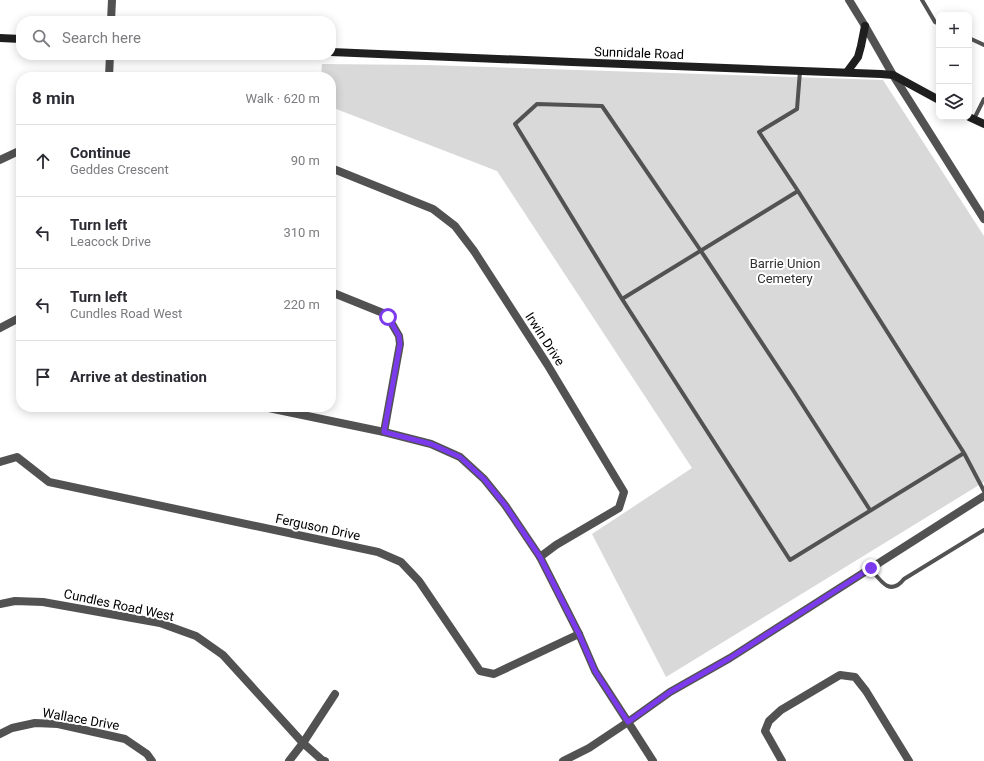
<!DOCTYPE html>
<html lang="en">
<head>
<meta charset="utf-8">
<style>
	:root { --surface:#fff; --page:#f2f2f3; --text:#2b2b33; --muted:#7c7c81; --line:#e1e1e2 }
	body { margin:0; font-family:Roboto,sans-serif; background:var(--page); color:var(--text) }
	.controls { position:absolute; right:12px; top:12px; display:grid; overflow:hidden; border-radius:8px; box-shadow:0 2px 10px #0003 }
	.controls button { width:36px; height:36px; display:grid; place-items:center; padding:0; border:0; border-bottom:1px solid var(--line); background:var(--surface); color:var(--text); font:20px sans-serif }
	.stop { position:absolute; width:12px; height:12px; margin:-9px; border:3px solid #7c3aed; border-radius:50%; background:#fff }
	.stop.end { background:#7c3aed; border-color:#fff; box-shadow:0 1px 4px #0008 }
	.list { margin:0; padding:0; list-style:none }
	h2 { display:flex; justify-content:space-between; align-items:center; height:52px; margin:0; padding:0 16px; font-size:17px }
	h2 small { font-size:13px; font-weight:400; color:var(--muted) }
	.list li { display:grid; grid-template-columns:26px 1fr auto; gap:12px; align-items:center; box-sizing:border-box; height:72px; padding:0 16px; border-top:1px solid var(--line) }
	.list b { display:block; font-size:15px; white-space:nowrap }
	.list p { margin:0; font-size:13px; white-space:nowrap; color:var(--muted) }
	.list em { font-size:13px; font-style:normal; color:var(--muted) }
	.icon { flex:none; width:22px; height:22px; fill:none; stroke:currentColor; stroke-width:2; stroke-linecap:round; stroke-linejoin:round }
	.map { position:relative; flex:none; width:984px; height:761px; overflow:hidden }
	.search { position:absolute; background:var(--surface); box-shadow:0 2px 10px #0003; left:16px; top:16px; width:320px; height:44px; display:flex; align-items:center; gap:10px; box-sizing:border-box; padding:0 14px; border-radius:16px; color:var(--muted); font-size:15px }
	.panel { position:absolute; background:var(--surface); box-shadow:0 2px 10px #0003; left:16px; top:72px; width:320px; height:340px; border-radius:16px }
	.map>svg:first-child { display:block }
	.green { fill:#d9d9d9 }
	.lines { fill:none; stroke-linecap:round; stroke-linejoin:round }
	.service { stroke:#525252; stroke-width:4 }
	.minor { stroke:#525252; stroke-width:8 }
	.tertiary { stroke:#525252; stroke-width:8 }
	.secondary { stroke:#1f1f1f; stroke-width:8 }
	.route { stroke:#7c3aed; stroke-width:5 }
	.labels { text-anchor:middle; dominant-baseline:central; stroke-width:4; stroke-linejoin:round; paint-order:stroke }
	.street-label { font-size:13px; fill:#000; stroke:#fff }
	.park-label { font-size:13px; fill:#303030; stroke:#fff }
</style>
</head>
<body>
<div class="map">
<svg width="984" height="761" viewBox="0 0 984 761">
	<rect width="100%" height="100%" fill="#fff"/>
	<path class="green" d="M322,64L428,65L883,80L984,236V482L666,677L592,534L692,468L497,171L331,107V77H321Z"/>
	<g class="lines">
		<path class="service" d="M922,0L935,22L939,24
			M969,38L984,45
			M800,71L797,109L759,132L798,191L964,453L984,491
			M974,119L984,99
			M622,299L798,191
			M870,510L793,390L701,251L602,106L537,104L515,124L622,299L790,560L964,453
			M871,569C880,580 890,597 904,579L984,530"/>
		<path class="minor" d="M0,160L21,150
			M331,168L433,209L455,226L474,251L547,364L624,492L619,508L556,545L540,557
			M331,292L383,313L388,317L399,336L400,344L384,432
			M0,462L17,457L49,482L378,552L401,562L419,581L480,671L494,674L579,634
			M0,734L12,728L35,723L58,724L125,739L147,754L152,761
			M289,761L303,743L335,694
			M782,761L765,731L769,721L781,710L840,675L855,677L866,691L909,761"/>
		<path class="tertiary" d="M849,0L865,26L893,75L984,219
			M111,21L112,0
			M109,77L110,55
			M0,328L21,317
			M264,407L384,432L431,444L460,457L484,479L505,505L540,557L579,634L595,671L628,722L653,761
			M0,604L15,601L43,602L160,623L196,636L223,655L303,743L322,760L325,761
			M563,761L589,748L628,722L670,692L730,658L984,496"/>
		<path class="secondary" d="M0,38L21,39
			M331,52L572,62L881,74L893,75L939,100
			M847,72L858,57L861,46L865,26
			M969,117L984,124"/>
	</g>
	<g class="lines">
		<path class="route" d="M388,317L399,336L400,344L384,432L431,444L460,457L484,479L505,505L540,557L579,634L595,671L628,722L670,692L730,658L871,568"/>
	</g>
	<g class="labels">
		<g class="street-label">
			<text transform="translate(639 53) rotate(2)">Sunnidale Road</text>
			<text transform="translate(545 339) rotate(57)">Irwin Drive</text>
			<text transform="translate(318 527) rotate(12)">Ferguson Drive</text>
			<text transform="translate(119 605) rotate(12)">Cundles Road West</text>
			<text transform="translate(81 719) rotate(10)">Wallace Drive</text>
		</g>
		<g class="park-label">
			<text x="785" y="263">Barrie Union<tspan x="785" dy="15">Cemetery</tspan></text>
		</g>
	</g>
</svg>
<div class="controls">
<button>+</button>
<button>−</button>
<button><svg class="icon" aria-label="layers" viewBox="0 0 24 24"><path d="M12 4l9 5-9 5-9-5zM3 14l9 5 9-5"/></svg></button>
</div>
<div class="stop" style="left:388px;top:317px"></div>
<div class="stop end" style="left:871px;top:568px"></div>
<div class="search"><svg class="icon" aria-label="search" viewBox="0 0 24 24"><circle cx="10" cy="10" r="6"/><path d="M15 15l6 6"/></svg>Search here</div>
<section class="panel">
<h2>8 min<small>Walk · 620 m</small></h2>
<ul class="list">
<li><svg class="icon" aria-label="ahead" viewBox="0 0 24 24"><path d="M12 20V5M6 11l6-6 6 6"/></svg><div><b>Continue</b><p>Geddes Crescent</p></div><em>90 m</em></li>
<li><svg class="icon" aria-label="left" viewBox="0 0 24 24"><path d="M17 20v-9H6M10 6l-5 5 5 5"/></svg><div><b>Turn left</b><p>Leacock Drive</p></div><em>310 m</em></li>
<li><svg class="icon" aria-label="left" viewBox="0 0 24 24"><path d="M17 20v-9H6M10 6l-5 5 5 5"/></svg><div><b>Turn left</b><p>Cundles Road West</p></div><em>220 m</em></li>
<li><svg class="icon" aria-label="arrive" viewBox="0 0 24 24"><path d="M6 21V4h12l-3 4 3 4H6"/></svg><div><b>Arrive at destination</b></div></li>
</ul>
</section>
</div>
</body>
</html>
